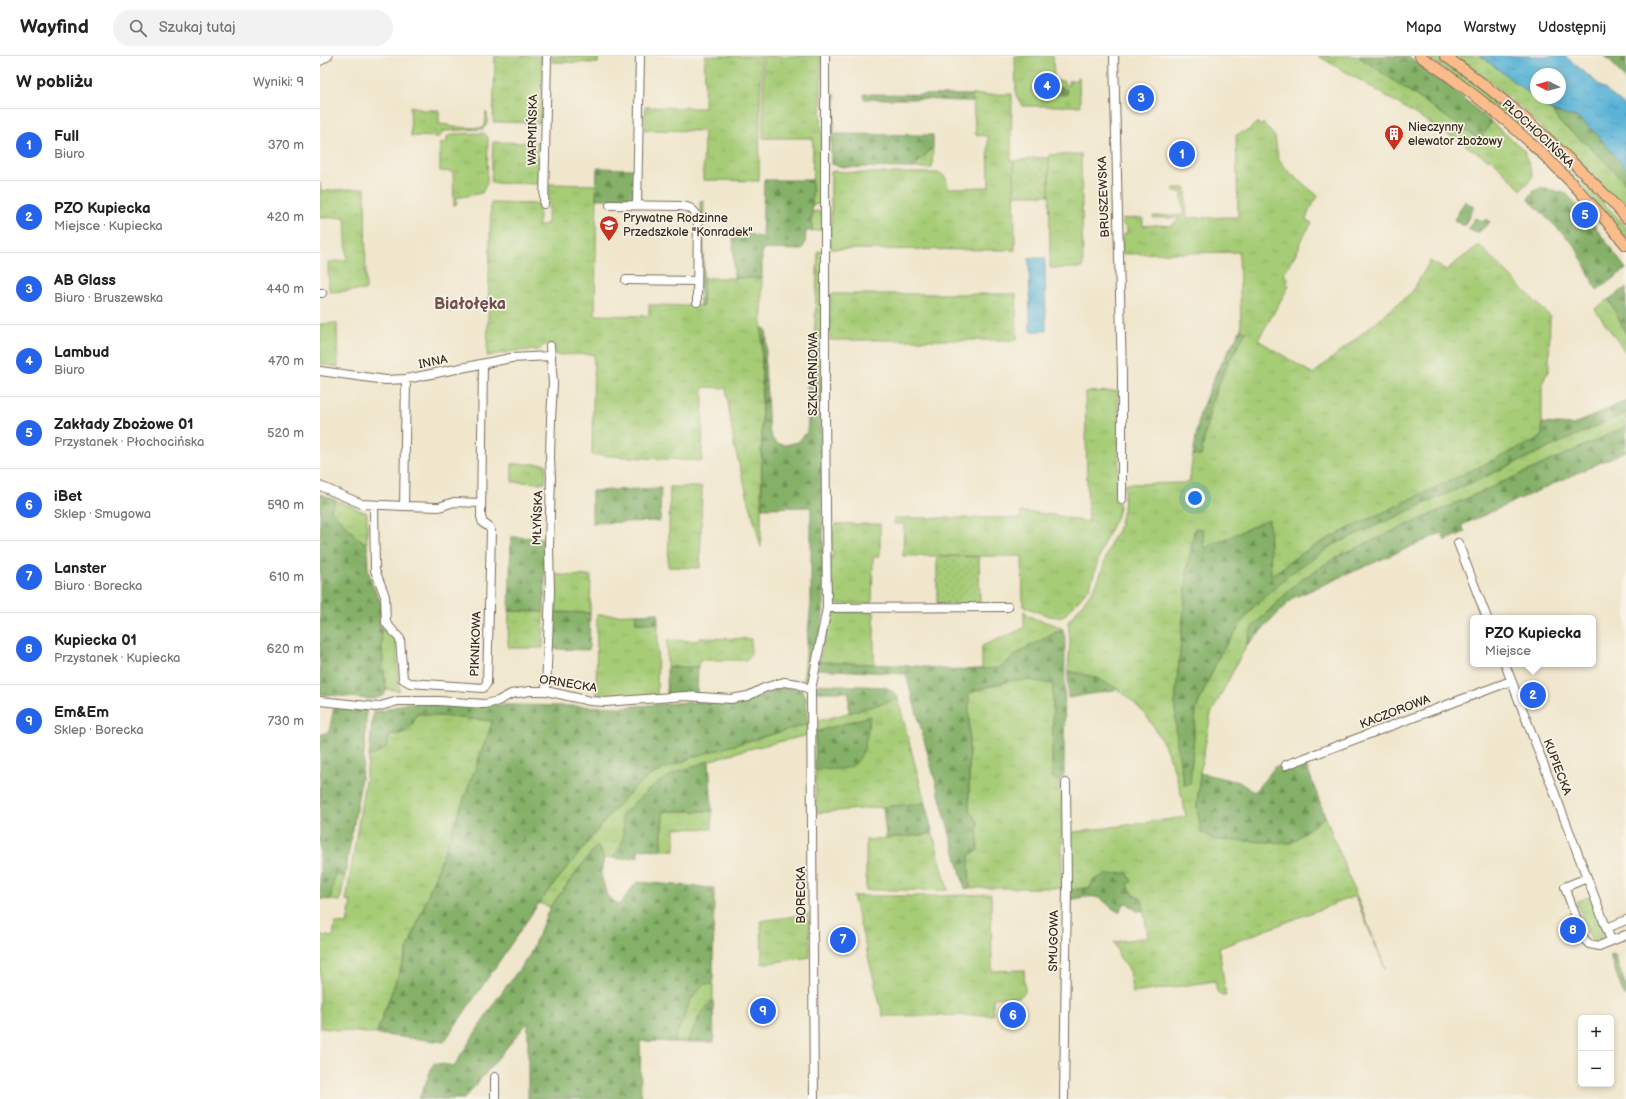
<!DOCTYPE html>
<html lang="pl">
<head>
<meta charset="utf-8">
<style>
	:root { --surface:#fff; --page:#f2f2f2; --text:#222; --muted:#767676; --line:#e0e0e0; --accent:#2563eb }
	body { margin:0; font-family:"Balsamiq Sans",sans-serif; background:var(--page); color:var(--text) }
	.controls { position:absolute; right:12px; bottom:12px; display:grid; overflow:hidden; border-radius:6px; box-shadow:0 2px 6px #0003 }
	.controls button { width:36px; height:36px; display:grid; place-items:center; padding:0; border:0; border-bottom:1px solid var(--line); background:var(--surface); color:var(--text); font:20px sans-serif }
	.compass { position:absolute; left:1210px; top:12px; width:36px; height:36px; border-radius:50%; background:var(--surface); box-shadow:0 2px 6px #0003; rotate:275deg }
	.you { position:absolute; left:875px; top:442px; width:14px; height:14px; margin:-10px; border:3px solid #fff; border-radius:50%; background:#1a73e8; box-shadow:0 0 0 6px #1a73e833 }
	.badge { display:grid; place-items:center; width:26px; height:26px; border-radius:50%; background:var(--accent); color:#fff; font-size:13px; font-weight:700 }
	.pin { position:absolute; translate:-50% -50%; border:2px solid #fff; box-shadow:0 1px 4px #0006 }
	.popup { position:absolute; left:1150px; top:559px; width:126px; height:52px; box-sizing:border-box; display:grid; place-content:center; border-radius:6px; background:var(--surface); filter:drop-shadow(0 1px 3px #0005); font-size:13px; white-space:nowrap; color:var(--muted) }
	.popup b { font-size:15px; color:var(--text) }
	.popup::after { content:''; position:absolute; left:50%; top:100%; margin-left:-8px; border:8px solid transparent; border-top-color:var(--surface) }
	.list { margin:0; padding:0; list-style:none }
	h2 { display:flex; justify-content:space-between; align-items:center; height:52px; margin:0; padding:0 16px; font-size:17px }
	h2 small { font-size:13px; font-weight:400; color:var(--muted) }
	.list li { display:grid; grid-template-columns:26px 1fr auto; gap:12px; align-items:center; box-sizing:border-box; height:72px; padding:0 16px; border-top:1px solid var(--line) }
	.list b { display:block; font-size:15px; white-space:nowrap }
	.list p { margin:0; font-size:13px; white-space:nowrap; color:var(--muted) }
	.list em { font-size:13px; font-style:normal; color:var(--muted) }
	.icon { flex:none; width:22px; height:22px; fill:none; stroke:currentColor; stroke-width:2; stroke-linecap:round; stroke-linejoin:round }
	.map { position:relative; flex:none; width:1306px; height:1043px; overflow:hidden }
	header { display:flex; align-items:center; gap:24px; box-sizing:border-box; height:56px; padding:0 20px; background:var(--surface); border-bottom:1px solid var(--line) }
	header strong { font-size:19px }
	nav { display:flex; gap:22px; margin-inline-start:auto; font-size:14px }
	.search { width:280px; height:36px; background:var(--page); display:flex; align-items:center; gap:10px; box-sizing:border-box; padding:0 14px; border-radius:22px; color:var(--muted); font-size:15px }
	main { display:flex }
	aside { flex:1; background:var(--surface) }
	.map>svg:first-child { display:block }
	.grass { fill:url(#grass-tufts); stroke:#707b4a }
	.forest { fill:url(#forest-firs); stroke:#606d42 }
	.garden { fill:url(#garden-dots); stroke:#707b4a }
	.water { fill:url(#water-ripples); stroke:#4a6e7a; fill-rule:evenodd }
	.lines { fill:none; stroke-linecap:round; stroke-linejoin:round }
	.minor-casing { stroke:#7a6c5b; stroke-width:10 }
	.major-casing { stroke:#7a6c5b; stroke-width:12 }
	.minor { stroke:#fff; stroke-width:8 }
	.major { stroke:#fabc8b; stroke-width:10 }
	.labels { text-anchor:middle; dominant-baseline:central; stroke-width:3.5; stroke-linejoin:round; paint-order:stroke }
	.poi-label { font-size:12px; fill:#3b2a1e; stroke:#f7f3e8; text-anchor:start }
	.street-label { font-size:12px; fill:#3b2a1e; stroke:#f7f3e8 }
	.district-label { font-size:16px; font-weight:bold; fill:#71504f; stroke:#f7f3e8 }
</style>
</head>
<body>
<header>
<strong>Wayfind</strong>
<div class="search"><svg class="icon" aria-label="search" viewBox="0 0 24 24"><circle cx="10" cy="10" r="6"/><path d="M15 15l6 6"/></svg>Szukaj tutaj</div>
<nav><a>Mapa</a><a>Warstwy</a><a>Udostępnij</a></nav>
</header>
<main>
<aside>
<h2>W pobliżu<small>Wyniki: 9</small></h2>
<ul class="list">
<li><span class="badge">1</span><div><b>Full</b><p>Biuro</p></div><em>370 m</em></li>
<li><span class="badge">2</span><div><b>PZO Kupiecka</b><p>Miejsce · Kupiecka</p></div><em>420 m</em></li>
<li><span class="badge">3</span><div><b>AB Glass</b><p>Biuro · Bruszewska</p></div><em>440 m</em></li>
<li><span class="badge">4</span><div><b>Lambud</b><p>Biuro</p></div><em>470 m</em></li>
<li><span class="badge">5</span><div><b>Zakłady Zbożowe 01</b><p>Przystanek · Płochocińska</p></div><em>520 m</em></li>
<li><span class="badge">6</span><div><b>iBet</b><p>Sklep · Smugowa</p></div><em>590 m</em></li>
<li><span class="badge">7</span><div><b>Lanster</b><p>Biuro · Borecka</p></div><em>610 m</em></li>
<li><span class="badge">8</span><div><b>Kupiecka 01</b><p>Przystanek · Kupiecka</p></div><em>620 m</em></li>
<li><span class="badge">9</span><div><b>Em&amp;Em</b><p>Sklep · Borecka</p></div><em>730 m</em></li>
</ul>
</aside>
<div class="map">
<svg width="1306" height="1043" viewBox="0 0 1306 1043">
	<defs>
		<pattern id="grass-tufts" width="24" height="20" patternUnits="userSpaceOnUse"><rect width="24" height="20" fill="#a6cc76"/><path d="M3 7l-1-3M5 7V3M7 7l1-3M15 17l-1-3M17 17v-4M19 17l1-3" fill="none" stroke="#90af66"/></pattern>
		<pattern id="forest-firs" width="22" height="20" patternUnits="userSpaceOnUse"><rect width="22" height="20" fill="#84b067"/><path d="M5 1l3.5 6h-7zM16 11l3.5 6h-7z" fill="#6d8f54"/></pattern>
		<pattern id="garden-dots" width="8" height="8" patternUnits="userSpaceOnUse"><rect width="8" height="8" fill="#a6cc76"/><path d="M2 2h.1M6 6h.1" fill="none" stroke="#90af66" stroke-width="1.8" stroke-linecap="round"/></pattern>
		<pattern id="water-ripples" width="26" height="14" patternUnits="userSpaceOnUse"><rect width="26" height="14" fill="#59b3d7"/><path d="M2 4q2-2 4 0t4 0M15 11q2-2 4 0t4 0" fill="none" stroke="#4b92ae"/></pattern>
	</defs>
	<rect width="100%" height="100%" fill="#f7f3e8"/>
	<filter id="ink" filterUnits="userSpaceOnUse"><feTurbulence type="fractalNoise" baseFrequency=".025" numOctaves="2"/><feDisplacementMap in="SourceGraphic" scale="8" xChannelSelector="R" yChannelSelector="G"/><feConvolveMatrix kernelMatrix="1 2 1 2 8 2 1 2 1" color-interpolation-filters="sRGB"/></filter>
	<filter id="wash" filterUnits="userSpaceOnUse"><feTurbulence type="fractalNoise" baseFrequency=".012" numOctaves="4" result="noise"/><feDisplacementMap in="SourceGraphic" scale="16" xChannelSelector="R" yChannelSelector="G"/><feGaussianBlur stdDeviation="0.9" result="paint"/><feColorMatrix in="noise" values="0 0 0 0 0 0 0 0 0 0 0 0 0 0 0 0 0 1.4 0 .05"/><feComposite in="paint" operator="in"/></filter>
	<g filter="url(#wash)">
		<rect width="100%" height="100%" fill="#f0e6cc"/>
		<path class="grass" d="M175,0H223L221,67L173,66Z
			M232,0H278V7L232,6Z
			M385,0H441L439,125L383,124L384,75L325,74V51L384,52Z
			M443,0H501L502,144L500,147L492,150L493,82H443Z
			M695,0H733L734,24L726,22L721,24L729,37L744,39L748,37L741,31L736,32L735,25H744V29H749V25L757,24V21H759L760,50H702L696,39Z
			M998,0H1038L1159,83L1171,66L1204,94L1213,120L1201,134L1171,102L1169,104L1050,30Z
			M1107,0H1120L1155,26L1204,71L1201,74Z
			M1136,0H1161L1232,55L1240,67L1270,91L1306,127V156L1198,48L1196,49C1178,30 1158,15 1136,0Z
			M692,38L691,105H694L695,194L511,193V116L514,115L539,117H620L626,122L628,132L669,131L668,80L656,79L652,39Z
			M90,50L100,52L101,54H119V68L128,69L131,71L163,72L165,69L166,56C169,61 168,69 163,73L124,75L119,81L91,80Z
			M936,67H938L940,70L943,67L955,81L958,103L968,115L998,140L989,155L986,164L992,167L980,185L979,192L963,219L968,223L966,228L969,230L938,284L993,318L1092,236L1110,205L1126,214L1159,189L1230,260L1229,313L1222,328V381L1011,481L979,499L951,520L885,492L875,472L868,509L855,649L857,688L864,729L870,728L876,655L879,646L900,598L932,552L971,517L1013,489L1306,357V371L1018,500L978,526L932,571L926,590L891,658L880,717L877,750L881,776L971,787L1005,760L1065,912L1035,840L899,892L906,940H902L897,936L895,925L813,937L808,911L800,902L794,886L828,881L822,843C813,840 811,835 807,827L812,826L750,834L748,777L866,761C853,691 825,628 748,615L750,585L748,566L773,534L779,523L792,483L798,475L803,454L805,428L869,427L873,399L881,400C885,378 889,355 896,334C904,313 915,295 925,276L921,273L919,196L802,198V180L807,177V172L803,169L802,163L823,162V170L836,169L852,170L857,164H862V162H833V160L863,159L862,136H854V132H866L867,162L918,161L916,79L929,74Z
			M164,77L168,81L167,127L162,137L136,142L137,147L134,150L133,116L120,115V88L127,87V81L133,78Z
			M173,86L221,87L220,128L171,127Z
			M613,91L612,112H593Z
			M761,98L763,212H730L729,99Z
			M1242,110L1250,113L1306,170V184Z
			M0,127L1,135L45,132L46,234L9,236L8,206L27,204L25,161L0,162Z
			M229,128L277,129L275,259L329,260V249L383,250V222H442L441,491L414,389L406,332L383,331L382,405L272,399L274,298L236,299L235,288L224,289L219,294L194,295L167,300L171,147L219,148V171L228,167Z
			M500,155L502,156V174L492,175V156Z
			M498,195H503L501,321L489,319L491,296L494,289Z
			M510,238H696L697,284H510Z
			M1289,243L1306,278V297L1275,253Z
			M17,267L18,311L0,308V268Z
			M798,335L799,451L797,460L783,488L770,531L746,558C733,566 716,554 703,550L702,500H583L584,468H574V462H700L701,456C726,457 743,460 768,467L765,336Z
			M192,408H226L225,427L192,426Z
			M350,431H382L380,512L348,511Z
			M16,444L47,457V488L37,481L10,454Z
			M516,468H560V500L553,501L552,548H517C505,543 510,512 510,500H514L512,493V472Z
			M234,519L271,520L270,557L233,556Z
			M189,555L224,556L223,592H188Z
			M704,555C714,567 729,564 743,573L704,593L679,612L662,614V590L704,572Z
			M511,556H554V608L499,606Z
			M316,558V567H338L337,640L278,643L276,641L277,559Z
			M61,570L76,581L79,635L66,633L63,607Z
			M379,582L431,583V599L426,604H379L378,611H347V584L378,585Z
			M696,623L717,624L733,629L732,721L739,725V732L742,734V832H650L649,799L658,766L649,754V637Z
			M578,643L605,747L496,757L495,714L530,711L544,693L550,661L495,676V666Z
			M97,658L173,665L56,978L0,972V879L13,881L15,867L27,868L31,846L26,845L49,700L57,698L70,678H80Z
			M488,668V679C435,692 349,707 312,749C305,757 306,779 302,790C300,794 296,798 293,802H284L277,789L230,851L219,847L296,751L319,728L333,718L372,701Z
			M343,755H392V773L355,772V794H341Z
			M613,778L628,834H546V784Z
			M15,818L25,820L20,845L10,844Z
			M671,838L672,915L704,914L705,936L700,941L673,942V959L563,960L533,840H619Z
			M1271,840L1284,875L1283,880L1279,885L1274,884L1269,880L1256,846Z
			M489,858L490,901L442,908L441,865Z
			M383,927L393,928V944L379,960L368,986H354L370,945Z"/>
		<path class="forest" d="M1038,0H1088L1125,26L1171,66L1160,84Z
			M1285,0H1306V25L1291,5Z
			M726,22L735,25L736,32L741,31L747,34V38L735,39L720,37L718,33L719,26Z
			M511,38H515L514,78L613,79V91L593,112L523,111L511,108Z
			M544,38L652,39L653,46L604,43H544Z
			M1232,55L1258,62L1275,76L1306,113V127L1270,91L1240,67Z
			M277,112L314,113V143H276Z
			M444,124H492V175H486L485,187L482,194L442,193V222H414L413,174H417L442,182Z
			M1222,131L1247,138L1263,156L1262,157L1266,162L1268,161L1306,213L1277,234L1255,190L1208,143L1214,135Z
			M380,145H384L383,250H380Z
			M1145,145L1154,151L1144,170L1134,164Z
			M1155,162L1164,166L1166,163L1170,166L1159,176H1154L1148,173Z
			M1306,232V278L1289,243Z
			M442,272L446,273L447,282L445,309L449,374L453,384L458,388L466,389L478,386L487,376L489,349L487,335L489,319L501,321L504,547L502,567L489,624L483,626L491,547V451L442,452Z
			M921,273L926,276C915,295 904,313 896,334C889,355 885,378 881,400L873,399L880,356L897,315Z
			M1306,345V357L1013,489L971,517L932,552L900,598L879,646L876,655L870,728L864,729L857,688L855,649L868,509L875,472L883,473L885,492L949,463L951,520L979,499L1011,481L1222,381V367L1253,369Z
			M1306,371V395L1142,469L1145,476L1125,485L1122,477L973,542L926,590L932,571L978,526L1018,500Z
			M341,432L340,465L272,467V435Z
			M0,438L16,444L11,454L37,481L47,488L48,512L51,526L62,549L61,570L63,607L66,633L64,639L61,641L50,643L0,638Z
			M191,481L226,482L224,556L189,555Z
			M233,556L270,557L269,594L233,593Z
			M338,557V567H316V558Z
			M743,573L745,582L744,719L741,724L739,725L732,721L733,629C700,619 680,626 649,637V754L658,766V795L649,799L650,832L645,833L586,618L497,613L499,606L597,610L634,614L679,612L704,593Z
			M347,611H378L377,639L347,638Z
			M748,615L774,621L799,633L748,642Z
			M494,628L566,631L577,639L578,643L529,657V636H494Z
			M455,632H480L486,641L488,668L372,701L333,718L319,728L296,751L219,847L124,986L56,978L173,665L97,658C91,674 88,678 70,678L67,691L57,698L49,700L53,655H62L86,647L302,651L385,645L410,646L432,644Z
			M14,651L46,654C47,708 33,766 25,820L15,818L10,844L0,843V679L9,676Z
			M550,660C547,675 546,705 530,711C521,714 505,713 495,714V676Z
			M389,705L392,755H343L341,794L318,793V801L299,803L293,802C304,786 305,780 301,761C314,746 328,732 346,722C359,714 375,710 389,705Z
			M985,706L1005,760L971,787L895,784L881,776L877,750L880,717L919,726L934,736L956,710L968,712Z
			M605,747L613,778L566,782L563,751Z
			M277,789L284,802L281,818L287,840L299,849L317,826L394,832L393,928H383L370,945L354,986L320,985L321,1043H208V966L144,1043H99L114,1007L134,1010L176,944L209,900L230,851Z
			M802,817H808L812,826L808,827C811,835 813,840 822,843L824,855H817L807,847L804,848L799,856C793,854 789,849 784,845C775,837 760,842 750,844V834L770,832L773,824L785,819Z
			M1294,898L1306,930V941L1304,940L1290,900Z
			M393,944L394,986H368L379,960Z"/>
		<path class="garden" d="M714,102H729V139H694V105Z
			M617,500L659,501L660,548H617Z"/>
		<path class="water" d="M1161,0H1245L1306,51V113L1275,76L1258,62L1232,55ZM1216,18H1240V42H1216Z
			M709,202H725L726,275H710Z"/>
	</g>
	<g filter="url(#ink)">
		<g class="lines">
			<g class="minor-casing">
				<path id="minor" d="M794,0L802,319V443
					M0,5L8,0
					M224,148L227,0
					M290,149L361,150C370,151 373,153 378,161L377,246
					M317,149L320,0
					M306,224L377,225
					M0,237H2
					M0,315L66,324L86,323L191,302L231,300
					M0,430L42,448L84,450L86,323
					M54,449L55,514L65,540L66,567L80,583L83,623L90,627L163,632L167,627L171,475L169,471L163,467L161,461L163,308
					M84,450L119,451L134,446L161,447
					M1138,487L1167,562
					M507,552L688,551
					M1185,608L1291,884
					M226,635L230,535L229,492L231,421L230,403L231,363L233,327L230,290
					M0,645L57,651L78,645H118L165,648L178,645L191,638L210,635H226L270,645L285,646L365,640L411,643L428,640L444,632L464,626L478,628L491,634
					M966,709L1191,625
					M1267,822L1245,831L1264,883L1269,888L1279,890L1306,879
					M1287,872L1306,864
					M175,1021V1043
					M494,1043L491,634L507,552L505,353V0
					M744,1043L747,833L746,727"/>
			</g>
			<g class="major-casing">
				<path id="major" d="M1100,0C1178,52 1248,116 1306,189
					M1125,0C1170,31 1212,67 1251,105C1270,123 1290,142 1306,162"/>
			</g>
			<use href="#minor" class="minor"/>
			<use href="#major" class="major"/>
		</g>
	</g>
	<defs>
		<g id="building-pin" transform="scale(1)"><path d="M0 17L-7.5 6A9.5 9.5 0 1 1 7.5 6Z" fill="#c8321e" stroke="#f7f3e8"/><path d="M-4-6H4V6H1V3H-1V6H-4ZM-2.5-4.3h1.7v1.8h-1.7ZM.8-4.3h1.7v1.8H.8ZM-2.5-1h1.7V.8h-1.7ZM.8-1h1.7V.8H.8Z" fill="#fff"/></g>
		<g id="school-pin" transform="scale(1)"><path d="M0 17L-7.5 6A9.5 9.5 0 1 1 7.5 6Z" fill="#c8321e" stroke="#f7f3e8"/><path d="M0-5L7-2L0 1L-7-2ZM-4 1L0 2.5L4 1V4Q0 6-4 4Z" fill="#fff"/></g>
	</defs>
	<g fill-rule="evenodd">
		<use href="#building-pin" x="1074" y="78"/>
		<use href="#school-pin" x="289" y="169"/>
	</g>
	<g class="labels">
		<g class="poi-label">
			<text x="1088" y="71">Nieczynny<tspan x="1088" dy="14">elewator zbożowy</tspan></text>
			<text x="303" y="162">Prywatne Rodzinne<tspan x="303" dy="14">Przedszkole "Konradek"</tspan></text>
		</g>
		<g class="street-label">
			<text transform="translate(213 74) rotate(-89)">WARMIŃSKA</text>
			<text transform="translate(1218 78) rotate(43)">PŁOCHOCIŃSKA</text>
			<text transform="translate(784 141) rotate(-92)">BRUSZEWSKA</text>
			<text transform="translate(113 306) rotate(-11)">INNA</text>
			<text transform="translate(493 318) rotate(-90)">SZKLARNIOWA</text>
			<text transform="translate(218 462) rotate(-88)">MŁYŃSKA</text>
			<text transform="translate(156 588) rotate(-88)">PIKNIKOWA</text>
			<text transform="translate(248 628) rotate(9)">ORNECKA</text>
			<text transform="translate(1075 656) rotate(-21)">KACZOROWA</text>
			<text transform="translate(1237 711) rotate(69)">KUPIECKA</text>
			<text transform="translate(481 839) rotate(-90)">BORECKA</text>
			<text transform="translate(734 885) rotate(-89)">SMUGOWA</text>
		</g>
		<g class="district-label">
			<text x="150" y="248">Białołęka</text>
		</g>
	</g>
</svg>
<div class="controls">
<button>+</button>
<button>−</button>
</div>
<svg class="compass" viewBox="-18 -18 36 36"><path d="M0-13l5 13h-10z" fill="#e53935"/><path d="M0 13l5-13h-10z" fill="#767676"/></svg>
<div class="you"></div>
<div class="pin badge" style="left:862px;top:98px">1</div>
<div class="pin badge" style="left:1213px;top:639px">2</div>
<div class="popup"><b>PZO Kupiecka</b>Miejsce</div>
<div class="pin badge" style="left:821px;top:42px">3</div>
<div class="pin badge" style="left:727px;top:30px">4</div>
<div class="pin badge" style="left:1265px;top:159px">5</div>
<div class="pin badge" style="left:693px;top:959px">6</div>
<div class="pin badge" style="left:523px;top:884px">7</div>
<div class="pin badge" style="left:1253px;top:874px">8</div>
<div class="pin badge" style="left:443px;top:955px">9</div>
</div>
</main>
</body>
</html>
